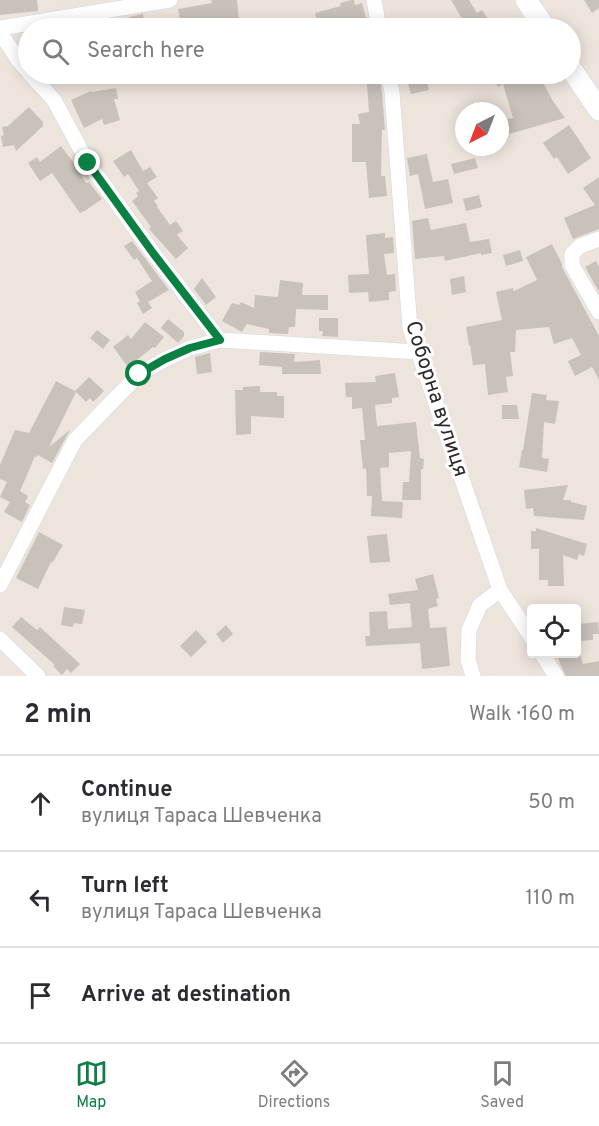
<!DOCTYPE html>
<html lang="en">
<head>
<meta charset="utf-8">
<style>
	:root { --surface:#fff; --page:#f2f2f3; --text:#2b2b33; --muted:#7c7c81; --line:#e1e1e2; --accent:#0b8043 }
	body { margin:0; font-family:Overpass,sans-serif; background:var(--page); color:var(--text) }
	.controls { position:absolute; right:18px; bottom:18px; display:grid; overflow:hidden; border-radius:6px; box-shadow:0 3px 15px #0003 }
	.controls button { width:54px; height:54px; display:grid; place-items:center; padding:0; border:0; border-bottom:2px solid var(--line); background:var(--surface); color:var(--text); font:30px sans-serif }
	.compass { position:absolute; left:455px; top:102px; width:54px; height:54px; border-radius:50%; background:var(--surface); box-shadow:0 3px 15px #0003; rotate:222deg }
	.stop { position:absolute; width:18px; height:18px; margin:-14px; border:4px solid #0b8043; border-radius:50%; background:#fff }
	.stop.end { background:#0b8043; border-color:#fff; box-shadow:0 2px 6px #0008 }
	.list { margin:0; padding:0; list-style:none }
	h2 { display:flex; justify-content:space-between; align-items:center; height:78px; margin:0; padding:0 24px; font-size:26px }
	h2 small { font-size:20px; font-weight:400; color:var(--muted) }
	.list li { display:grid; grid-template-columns:39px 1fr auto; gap:18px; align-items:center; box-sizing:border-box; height:96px; padding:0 24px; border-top:2px solid var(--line) }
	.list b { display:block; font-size:22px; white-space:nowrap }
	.list p { margin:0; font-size:20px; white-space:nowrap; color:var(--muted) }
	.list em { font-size:20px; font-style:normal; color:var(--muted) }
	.icon { flex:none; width:33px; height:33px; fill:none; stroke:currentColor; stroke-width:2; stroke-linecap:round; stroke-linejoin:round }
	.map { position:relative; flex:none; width:599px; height:676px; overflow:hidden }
	.search { position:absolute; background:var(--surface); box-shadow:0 3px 15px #0003; left:18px; right:18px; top:18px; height:66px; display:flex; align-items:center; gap:15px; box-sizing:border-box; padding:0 21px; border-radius:33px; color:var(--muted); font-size:22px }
	.sheet { height:366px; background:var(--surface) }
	nav { display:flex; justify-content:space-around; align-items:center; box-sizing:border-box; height:84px; border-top:2px solid var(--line); background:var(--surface); font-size:16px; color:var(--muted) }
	nav a { display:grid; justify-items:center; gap:3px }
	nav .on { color:var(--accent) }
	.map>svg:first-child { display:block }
	.building { fill:#c9c2bb }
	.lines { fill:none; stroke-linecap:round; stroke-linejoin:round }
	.street-casing { stroke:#d2d7e4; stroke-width:16 }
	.secondary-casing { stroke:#d2d7e4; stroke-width:22 }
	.street { stroke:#fff; stroke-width:15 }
	.secondary { stroke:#fff; stroke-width:21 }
	.route { stroke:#0b8043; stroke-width:8 }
	.labels { text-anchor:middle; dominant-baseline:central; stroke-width:6; stroke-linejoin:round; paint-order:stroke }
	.street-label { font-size:21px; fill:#2b2b2b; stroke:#fff }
</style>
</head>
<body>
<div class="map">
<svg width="599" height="676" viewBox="0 0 599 676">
	<rect width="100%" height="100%" fill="#ede4dc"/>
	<path class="building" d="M0,0H37L38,11L0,15Z
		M211,0H237L239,20L235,21V27L223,28V26L210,28H182L178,9L212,3Z
		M352,0H354L355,5L362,3L368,25L356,28H319L315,13L341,6L340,3Z
		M451,0H469L477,13L482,10L494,28H452L464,22Z
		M584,0H599V8L592,13Z
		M143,14L144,28H130L129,17Z
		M112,20L114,28H87L86,24Z
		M364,74H379L382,93L385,130H382L381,176H385L387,196L369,198L366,162H352V124H360L358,114L369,112L367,84Z
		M405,74H425L429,90L411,94Z
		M491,74H538L553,101L565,118L509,134L505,120L513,118L503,84L498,87Z
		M116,88L118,99H114L120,120L104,125L102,119L84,128L71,100L91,91L92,92Z
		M29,107L43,122V126L16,151L14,145L3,147L1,136L4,135L2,127L8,126Z
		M569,125L591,158L568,174L557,157L554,159L543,143Z
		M61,146L73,162L86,183L89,182L102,199L86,210L80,213L52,173L40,181L28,163L37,157L40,162Z
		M131,150L143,171L150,167L157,177L147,183L158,198L154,201L158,206L157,207L170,225L176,221L183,231L177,235L188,248L176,259L149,229L151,227L132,201L138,196L136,193L139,191L128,174L124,177L113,161Z
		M427,154L433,182L448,179L453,203L425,209L418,174L410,176L407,158Z
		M475,158L478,168L454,174L451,164Z
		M599,177V229L573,239L564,218L595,205L583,188Z
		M479,195L482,207L466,211L463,199Z
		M428,218L431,230L466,223L470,242L489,239L492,253L481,255V253L445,261L444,256L415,259L412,221Z
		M385,233V238L393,237L394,253L384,254L387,275L395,274L396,291L389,292V300L369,302L368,292L349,293L348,275L369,274L366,235Z
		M132,241L169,290L148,302L152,308L143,314L137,303L140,301L135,292L152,281L137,258L134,260L124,246Z
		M552,244L562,264V267L599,336V380L592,367L575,376L568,361L581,355L572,338L554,344L549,327L516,330L515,352H510L513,376L506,377L508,392L488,395L485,364L473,365L470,345H469L466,327L502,320L496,292L513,288L514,291L537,280L526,257Z
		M520,250L523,261L506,266L503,255Z
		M596,261L599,267V292L585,267Z
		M464,276L466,292L452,295L450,279Z
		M202,278L216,297L206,305L194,289Z
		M280,280L303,283L302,295H328V310L296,309L295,327H289L288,334L269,333V329L247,324L242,332L222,321L232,303L239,305L241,302L254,308L255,295L278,297Z
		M319,318H338V337L322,336L323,331H319Z
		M168,319L184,332V336L178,343L161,328Z
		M145,322L164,337L155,348L153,347L128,367L113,347L128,335L131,339Z
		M97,330L110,340L103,349L90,338Z
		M260,352L295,354L294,362L320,360L321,374H282V367L259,365Z
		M210,353L212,372L197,374L195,357Z
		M395,373L399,397L392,398V403L375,405L377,426L416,422L420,458L424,459L423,469H421V500H402L403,482H409L411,451L389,453V467L380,468L382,501L403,502L402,518L371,516L372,496H367L366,468L363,469L360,440H365L362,408L352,409V397H346L345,383L376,382L375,376Z
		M89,377L104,391L93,402L90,398L86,402L76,392L49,447L70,430L52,463L38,455L37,457L35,456L20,491L28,496L25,502L30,505L22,522L4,512L10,502L0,497L7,482L0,479V465L15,430L29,433L56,381L75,391Z
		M260,386V392H277V396H284V418L251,416V434L236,435L235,390H243V387Z
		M532,393L547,395L546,400L559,401L555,424L544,422L542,458L549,459L547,472L519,467L522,450H523Z
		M502,405H517L519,419H502Z
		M568,485L563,500H571V502L587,506L584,520L534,516L533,508L526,509L524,490Z
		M536,528L587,544L584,556L579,554L577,560L563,555L564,586H548V580H539V549H531V531H536Z
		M39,532L63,545L52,563L51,562L38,589L16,578Z
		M387,534L390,562L370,563L367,536Z
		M433,574L439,598L436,599L438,606L428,609L430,628L446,627L450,666L422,669L420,643L366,646L365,636H370L369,612L387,611L388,629L412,627L410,603L390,605L388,594L418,590L415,579Z
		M64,607L85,610L82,624L74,623L73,627L61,625Z
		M21,617L37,630L40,627L80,664L71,673L67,669L62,675L53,666L55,665L12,627Z
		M598,622L599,634H593V640L580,641L578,624Z
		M226,625L233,634L223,643L216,634Z
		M196,630L207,642L191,657L180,646Z
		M557,654H580L583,664L599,661V676H566L560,664Z"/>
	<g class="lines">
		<g class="street-casing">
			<path id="street" d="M374,0L379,28
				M0,28L170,0
				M0,32L18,60L28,71
				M30,74L54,100L88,163L153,253L220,340
				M388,74L392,92L410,328L500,590L532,638
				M599,239L580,246L572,254V265L599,312
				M0,585L75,440L139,374L166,359L190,348L220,340L418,352
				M0,639L38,676
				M542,654L556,676
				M473,676L468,660L469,630L480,605L500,590"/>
		</g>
		<g class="secondary-casing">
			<path id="secondary" d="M526,0L545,28
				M570,67L599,110"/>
		</g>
		<use href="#street" class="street"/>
		<use href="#secondary" class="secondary"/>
	</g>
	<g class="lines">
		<path class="route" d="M88,163L153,253L220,340L190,348L165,359L139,374"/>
	</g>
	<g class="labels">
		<g class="street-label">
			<text transform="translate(436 399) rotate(72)">Соборна вулиця</text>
		</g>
	</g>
</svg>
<div class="controls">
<button><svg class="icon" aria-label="locate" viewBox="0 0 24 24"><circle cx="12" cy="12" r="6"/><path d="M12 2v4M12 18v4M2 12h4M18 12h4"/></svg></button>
</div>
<svg class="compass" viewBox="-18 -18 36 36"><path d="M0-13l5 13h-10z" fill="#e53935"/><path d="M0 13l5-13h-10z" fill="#7c7c81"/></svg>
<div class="stop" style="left:139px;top:374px"></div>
<div class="stop end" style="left:88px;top:163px"></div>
<div class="search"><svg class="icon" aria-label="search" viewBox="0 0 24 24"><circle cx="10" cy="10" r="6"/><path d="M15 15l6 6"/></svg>Search here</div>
</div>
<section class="sheet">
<h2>2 min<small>Walk · 160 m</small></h2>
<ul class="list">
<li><svg class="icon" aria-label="ahead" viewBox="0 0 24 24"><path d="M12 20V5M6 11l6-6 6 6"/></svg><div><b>Continue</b><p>вулиця Тараса Шевченка</p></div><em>50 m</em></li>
<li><svg class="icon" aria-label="left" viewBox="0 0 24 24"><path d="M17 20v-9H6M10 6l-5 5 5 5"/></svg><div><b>Turn left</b><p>вулиця Тараса Шевченка</p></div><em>110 m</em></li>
<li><svg class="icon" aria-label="arrive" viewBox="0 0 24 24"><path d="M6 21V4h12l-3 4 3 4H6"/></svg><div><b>Arrive at destination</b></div></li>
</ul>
</section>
<nav>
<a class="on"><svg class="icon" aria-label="map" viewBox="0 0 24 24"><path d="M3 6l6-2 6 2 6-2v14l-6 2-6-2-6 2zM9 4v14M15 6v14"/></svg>Map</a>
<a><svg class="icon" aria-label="directions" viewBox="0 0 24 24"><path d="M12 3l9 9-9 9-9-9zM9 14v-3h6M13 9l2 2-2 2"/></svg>Directions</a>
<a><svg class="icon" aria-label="saved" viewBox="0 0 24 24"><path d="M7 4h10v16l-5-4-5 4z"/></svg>Saved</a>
</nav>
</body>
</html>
